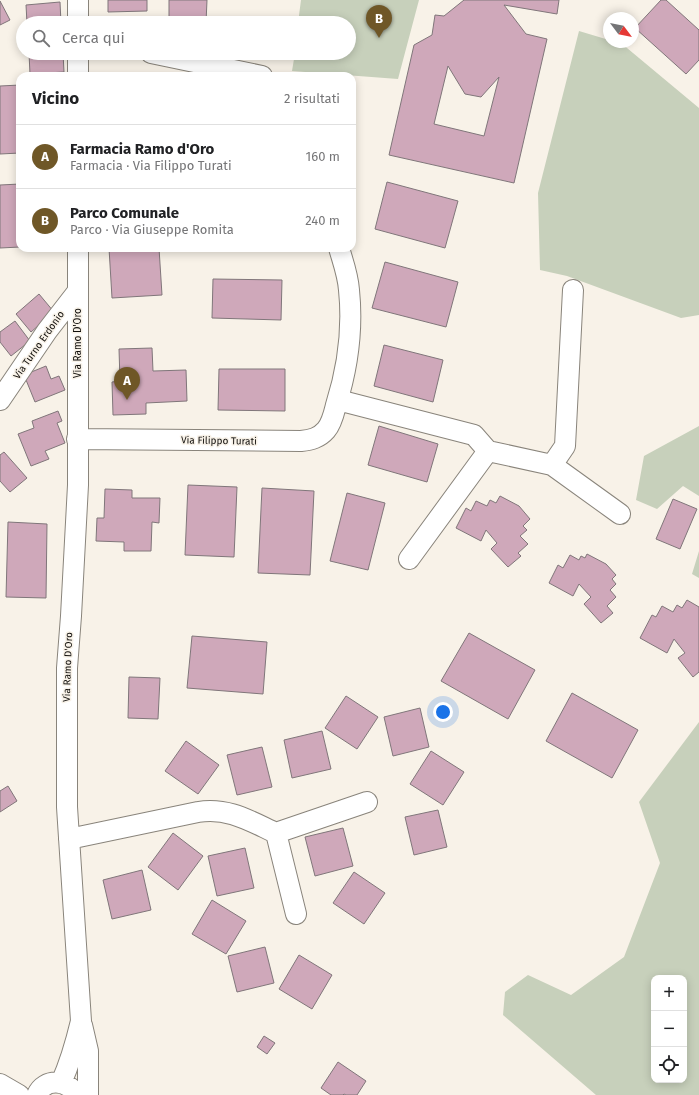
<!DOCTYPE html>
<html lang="it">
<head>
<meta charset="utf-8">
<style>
	:root { --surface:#fff; --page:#f2f2f2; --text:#202124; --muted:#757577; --line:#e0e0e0; --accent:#6f5727 }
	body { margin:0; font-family:"Fira Sans",sans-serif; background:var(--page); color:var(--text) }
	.controls { position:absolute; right:12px; bottom:12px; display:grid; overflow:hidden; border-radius:8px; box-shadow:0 2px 10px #0003 }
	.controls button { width:36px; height:36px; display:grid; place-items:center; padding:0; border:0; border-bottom:1px solid var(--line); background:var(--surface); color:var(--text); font:20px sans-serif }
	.compass { position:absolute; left:603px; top:12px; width:36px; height:36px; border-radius:50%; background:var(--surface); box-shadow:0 2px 10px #0003; rotate:122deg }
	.you { position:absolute; left:443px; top:712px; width:14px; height:14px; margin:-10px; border:3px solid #fff; border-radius:50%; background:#1a73e8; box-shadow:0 0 0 6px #1a73e833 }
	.badge { display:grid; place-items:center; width:26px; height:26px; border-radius:50%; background:var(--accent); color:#fff; font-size:13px; font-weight:700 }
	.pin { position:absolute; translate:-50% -33px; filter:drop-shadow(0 1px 2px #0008) }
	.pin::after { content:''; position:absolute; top:21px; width:14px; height:12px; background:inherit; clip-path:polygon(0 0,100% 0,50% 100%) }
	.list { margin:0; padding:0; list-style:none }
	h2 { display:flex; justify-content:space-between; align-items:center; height:52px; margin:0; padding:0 16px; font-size:17px }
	h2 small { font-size:13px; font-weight:400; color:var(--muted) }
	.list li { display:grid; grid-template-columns:26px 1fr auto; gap:12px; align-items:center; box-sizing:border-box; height:64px; padding:0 16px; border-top:1px solid var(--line) }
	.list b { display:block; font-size:15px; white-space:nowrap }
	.list p { margin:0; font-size:13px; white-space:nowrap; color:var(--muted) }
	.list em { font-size:13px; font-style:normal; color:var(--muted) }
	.icon { flex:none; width:22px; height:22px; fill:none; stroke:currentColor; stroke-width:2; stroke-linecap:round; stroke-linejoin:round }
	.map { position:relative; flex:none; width:699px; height:1095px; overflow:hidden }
	.search { position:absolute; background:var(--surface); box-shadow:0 2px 10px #0003; left:16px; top:16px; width:340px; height:44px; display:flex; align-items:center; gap:10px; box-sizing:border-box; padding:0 14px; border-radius:22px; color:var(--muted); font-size:15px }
	.panel { position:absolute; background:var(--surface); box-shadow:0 2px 10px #0003; left:16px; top:72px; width:340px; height:180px; border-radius:12px }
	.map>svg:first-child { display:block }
	.green { fill:#c7d0bb; fill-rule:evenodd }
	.building { fill:#cfa8ba; stroke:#80767a; fill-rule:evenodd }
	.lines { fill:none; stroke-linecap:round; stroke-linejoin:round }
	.minor-casing { stroke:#89847b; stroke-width:22 }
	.minor { stroke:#fff; stroke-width:20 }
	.labels { text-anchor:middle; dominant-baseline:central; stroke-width:3; stroke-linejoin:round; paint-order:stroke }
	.street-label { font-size:10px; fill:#100e0b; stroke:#f8f2e8 }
</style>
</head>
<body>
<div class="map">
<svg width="699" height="1095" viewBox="0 0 699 1095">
	<rect width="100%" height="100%" fill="#f8f2e8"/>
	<path class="green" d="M301,0H419L398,79L292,71L295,53H349V23H298Z
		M579,31L609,40V42H616L621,43L699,108V315L681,318L567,276L540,270L538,193Z
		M699,426V496L683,486L657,509L636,500L644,456Z
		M699,551V578L692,574Z
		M699,722V1095H596L503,1015L505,992L528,975L571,995L624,957L660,863L639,802ZM654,978H684V1080H654Z"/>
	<path class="building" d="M108,0H147V11L108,12Z
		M169,0H207L206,23H169Z
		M464,0H559L557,14L504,5L526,34L547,39L514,183L389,155L414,45L432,35L435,15L444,16ZM448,66L465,94L481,97L499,77L484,136L434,124Z
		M661,0H666L699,30V60L686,74L635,28Z
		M0,1L10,20L0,25Z
		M60,2L61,23H27L26,5Z
		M29,53H63L64,72L30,74Z
		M20,85V153L0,154V86Z
		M387,182L458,201L445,248L375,229Z
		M20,184V247L0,248V185Z
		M109,248H159L162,295L112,298Z
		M385,262L458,282L446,327L372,308Z
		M213,279L282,280L281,320L212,318Z
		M39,294L54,312L31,332L16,314Z
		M15,321L30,341L11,356L0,342V332Z
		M384,345L443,360L433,402L374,386Z
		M152,348L153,371L186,370L187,401L146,403V414L113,415L112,382L120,381L119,349Z
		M46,366L51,379L59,376L65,390L35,402L24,375Z
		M219,369H285V411L218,410Z
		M58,411L62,421L57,423L65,443L45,451L49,459L31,466L18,434L34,428L32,421Z
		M379,426L438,444L427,482L368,465Z
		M4,452L27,478L10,492L0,481V455Z
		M188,485L237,487L234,557L185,555Z
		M262,488L314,491L310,575L258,573Z
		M105,489L132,490V498H160L159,523L152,522L151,551H124V542L96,541L97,518H104Z
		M347,493L385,503L368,570L330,561Z
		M500,496L519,506L530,519L523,526L527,530L520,536L528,544L518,553L521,556L508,567L491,549L497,543L486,530L481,541L456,528L466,508L471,511L476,501L487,506L490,500L496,503Z
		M673,499L697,509L680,549L656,539Z
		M8,522L47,524L46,598L6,597Z
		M587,554L606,564L616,575L612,579L616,584L610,590L616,597L607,606L613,613L601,623L584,604L591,597L579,584L573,596L549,583L558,565L563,568L570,555L579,560L581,556L585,558Z
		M687,600L699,607V672L693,677L678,658L685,653L674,639L667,653L640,638L652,615L656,617L662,606L673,612L677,605L682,608Z
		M469,633L535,670L508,719L441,681Z
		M192,636L267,642L263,694L187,688Z
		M129,677L160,678L158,719L128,718Z
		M572,693L638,730L612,778L546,741Z
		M346,696L378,717L357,749L325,728Z
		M420,708L429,747L393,756L384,717Z
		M322,731L331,769L292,778L284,740Z
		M186,741L219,765L198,794L165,771Z
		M262,747L272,787L237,795L227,755Z
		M431,751L464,772L443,805L410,784Z
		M8,786L17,801L0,812V791Z
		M438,810L447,847L414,855L405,817Z
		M343,828L353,866L315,876L305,837Z
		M173,833L203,856L178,890L148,867Z
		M245,848L254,888L217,896L208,856Z
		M142,870L151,910L112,919L103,880Z
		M354,872L385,893L364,924L333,903Z
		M212,900L246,921L226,954L192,934Z
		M265,947L274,983L237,992L228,956Z
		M299,955L332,975L312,1009L279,989Z
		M264,1036L275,1043L267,1054L257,1047Z
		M338,1062L366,1081L357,1095H346L344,1094L343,1095H331L321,1088Z"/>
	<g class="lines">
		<g class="minor-casing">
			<path id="minor" d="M78,0V23
				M78,53V76
				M151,53L262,76
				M0,400L47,331L78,291
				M338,400L474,435L488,451L409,559
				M77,439L301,441C311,440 319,438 326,430C332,423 334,413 336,405C348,367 353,329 349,290C348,275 343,262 339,248
				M488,451L552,465L565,446L573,290
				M552,465L620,514
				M276,833L296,914
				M69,839L198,812C228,807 250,821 276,833L367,802
				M82,1025L88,1051V1095
				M61,1083C70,1063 76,1042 81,1021L67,807V668L71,616L78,485V248
				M0,1084L19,1095
				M37,1095C44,1078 68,1079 76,1095"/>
		</g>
		<use href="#minor" class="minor"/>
	</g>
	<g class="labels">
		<g class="street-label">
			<text transform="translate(78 343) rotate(-90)">Via Ramo D'Oro</text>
			<text transform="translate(39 345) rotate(-55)">Via Turno Erdonio</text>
			<text transform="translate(219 441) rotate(1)">Via Filippo Turati</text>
			<text transform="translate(68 667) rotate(-88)">Via Ramo D'Oro</text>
		</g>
	</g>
</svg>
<div class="controls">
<button>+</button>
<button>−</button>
<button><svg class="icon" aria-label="locate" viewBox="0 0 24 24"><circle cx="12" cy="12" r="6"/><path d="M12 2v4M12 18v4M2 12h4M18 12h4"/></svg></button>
</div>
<svg class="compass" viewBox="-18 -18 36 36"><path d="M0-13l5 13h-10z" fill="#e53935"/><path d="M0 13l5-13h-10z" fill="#757577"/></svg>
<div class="you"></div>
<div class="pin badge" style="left:127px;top:400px">A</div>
<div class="pin badge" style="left:379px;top:38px">B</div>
<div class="search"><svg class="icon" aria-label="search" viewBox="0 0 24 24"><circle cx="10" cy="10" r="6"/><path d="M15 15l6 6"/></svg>Cerca qui</div>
<section class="panel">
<h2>Vicino<small>2 risultati</small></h2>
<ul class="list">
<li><span class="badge">A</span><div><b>Farmacia Ramo d'Oro</b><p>Farmacia · Via Filippo Turati</p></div><em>160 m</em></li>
<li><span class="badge">B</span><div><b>Parco Comunale</b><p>Parco · Via Giuseppe Romita</p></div><em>240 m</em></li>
</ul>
</section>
</div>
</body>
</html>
